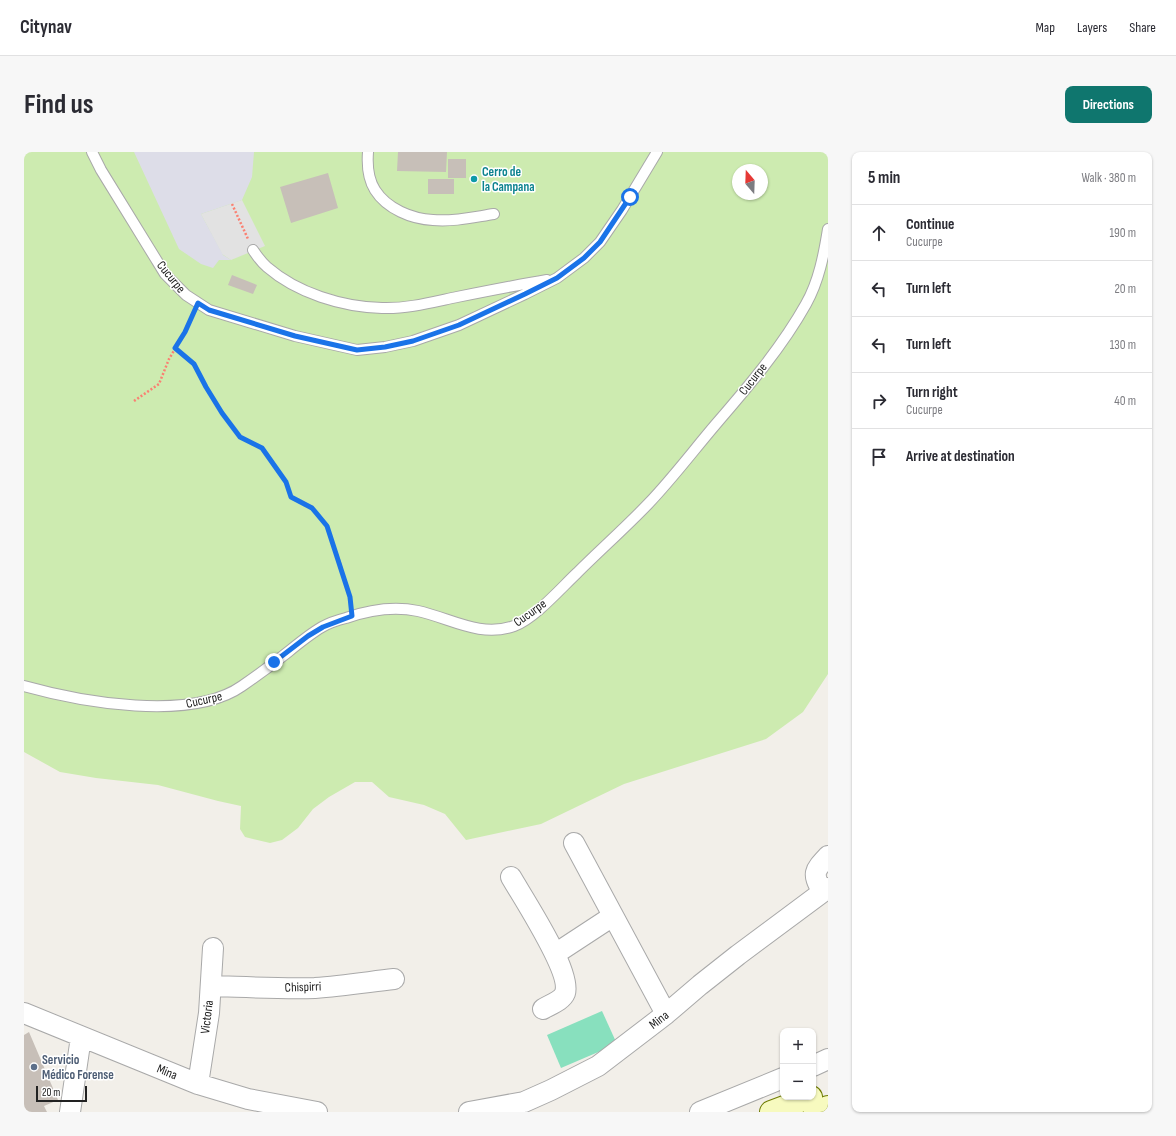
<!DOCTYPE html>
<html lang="en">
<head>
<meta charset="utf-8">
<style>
	:root { --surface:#fff; --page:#f7f7f7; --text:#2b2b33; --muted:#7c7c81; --line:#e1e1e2; --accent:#0f766e }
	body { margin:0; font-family:"Sofia Sans Condensed",sans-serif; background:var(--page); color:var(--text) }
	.controls { position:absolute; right:12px; bottom:12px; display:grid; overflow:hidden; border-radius:8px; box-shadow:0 1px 3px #0004 }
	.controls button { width:36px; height:36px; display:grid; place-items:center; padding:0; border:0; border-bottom:1px solid var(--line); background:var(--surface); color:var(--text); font:20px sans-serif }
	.compass { position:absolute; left:708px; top:12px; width:36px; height:36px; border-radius:50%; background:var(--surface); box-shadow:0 1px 3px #0004; rotate:341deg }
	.scale { position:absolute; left:12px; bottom:10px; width:51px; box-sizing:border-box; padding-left:4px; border:2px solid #222; border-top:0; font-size:11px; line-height:14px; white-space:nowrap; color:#222; -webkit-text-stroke:3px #fff; paint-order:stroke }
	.stop { position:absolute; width:12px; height:12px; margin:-9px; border:3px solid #1a73e8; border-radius:50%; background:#fff }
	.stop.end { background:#1a73e8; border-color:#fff; box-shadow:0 1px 4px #0008 }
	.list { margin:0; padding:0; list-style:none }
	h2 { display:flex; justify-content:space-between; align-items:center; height:52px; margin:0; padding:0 16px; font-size:17px }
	h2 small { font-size:13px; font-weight:400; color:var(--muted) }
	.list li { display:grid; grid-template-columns:26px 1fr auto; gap:12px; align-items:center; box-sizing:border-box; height:56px; padding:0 16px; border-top:1px solid var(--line) }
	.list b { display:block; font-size:15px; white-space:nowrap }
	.list p { margin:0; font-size:13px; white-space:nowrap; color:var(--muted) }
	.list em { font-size:13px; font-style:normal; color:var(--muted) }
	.icon { flex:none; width:22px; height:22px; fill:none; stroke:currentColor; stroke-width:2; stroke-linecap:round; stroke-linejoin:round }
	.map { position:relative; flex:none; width:804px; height:960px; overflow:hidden; border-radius:8px }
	header { display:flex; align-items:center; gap:24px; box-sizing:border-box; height:56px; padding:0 20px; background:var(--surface); border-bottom:1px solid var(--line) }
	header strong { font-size:19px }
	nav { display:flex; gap:22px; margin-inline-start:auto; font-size:14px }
	.intro { display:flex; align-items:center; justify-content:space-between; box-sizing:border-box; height:96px; padding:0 24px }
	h1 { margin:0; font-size:28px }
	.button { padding:10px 18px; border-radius:8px; background:var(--accent); color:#fff; font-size:14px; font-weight:700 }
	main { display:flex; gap:24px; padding:0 24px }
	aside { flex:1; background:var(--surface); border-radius:8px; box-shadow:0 1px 3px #0004 }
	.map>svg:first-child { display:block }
	.grass { fill:#cdebb0; fill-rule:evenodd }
	.pitch { fill:#88e0be }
	.parking { fill:#e2e2e2 }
	.plaza { fill:#dddde8 }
	.building { fill:#c7bfb8 }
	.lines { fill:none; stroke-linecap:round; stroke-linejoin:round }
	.service-casing { stroke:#a9a9a9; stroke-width:12 }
	.minor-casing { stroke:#a9a9a9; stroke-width:22 }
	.secondary-casing { stroke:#707d05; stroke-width:24 }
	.path { stroke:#fa8072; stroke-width:2.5; stroke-dasharray:2 2; stroke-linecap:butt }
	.service { stroke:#fff; stroke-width:10 }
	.minor { stroke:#fff; stroke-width:20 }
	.secondary { stroke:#f7fabf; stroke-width:22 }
	.route { stroke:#1a73e8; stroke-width:5 }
	.culture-dot { fill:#0f9aa8; stroke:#fff; stroke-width:1.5 }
	.service-dot { fill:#5c6f8a; stroke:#fff; stroke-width:1.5 }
	.labels { text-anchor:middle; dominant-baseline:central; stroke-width:3; stroke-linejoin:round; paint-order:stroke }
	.culture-label { font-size:13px; font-weight:bold; fill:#0d838f; stroke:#fff; text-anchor:start }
	.street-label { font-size:13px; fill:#222; stroke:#fff }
	.service-label { font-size:13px; font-weight:bold; fill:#4e5e75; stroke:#fff; text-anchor:start }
</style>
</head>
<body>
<header>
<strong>Citynav</strong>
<nav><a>Map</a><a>Layers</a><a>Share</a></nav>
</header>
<div class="intro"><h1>Find us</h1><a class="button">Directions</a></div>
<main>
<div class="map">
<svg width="804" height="960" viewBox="0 0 804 960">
	<rect width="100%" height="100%" fill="#f2efe9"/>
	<path class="grass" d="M0,0H804V522L779,560L742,587L600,632L517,672L442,688L421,662L400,653L365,645L348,630H331L305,645L289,657L274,676L258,688L246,691L221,685L216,677L217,654L194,649L134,633L72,626L36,620L0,600ZM714,18H738V42H714Z"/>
	<path class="pitch" d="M578,859L593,892L537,916L523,883Z"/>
	<path class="parking" d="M218,48L241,94L207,108L198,102L177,62Z"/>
	<path class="plaza" d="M110,0H230L228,25L218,48L177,62L199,103L207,108H195L189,116L177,112L155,97Z"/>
	<path class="building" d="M374,0H423L422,20L373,19Z
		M424,7H442V26H424Z
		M304,21L314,56L267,71L256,35Z
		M404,27H430V42H404Z
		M208,123L233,133L229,142L204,133Z
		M5,880L34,948L20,954L23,960H0V883Z"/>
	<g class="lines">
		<g class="service-casing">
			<path id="service" d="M68,0L77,18L141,122L162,143L185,158L271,184L333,198L361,195L389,189L435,173L501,142L533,126L560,106L576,90L598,58L633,0
				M344,0C343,13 344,27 351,38C363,57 388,67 409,68C429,70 450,65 470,62
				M229,98C233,104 237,110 243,115C273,141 318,155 358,156C383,157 409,150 433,145C463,139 493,133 523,128
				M0,534C57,550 167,570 218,534C234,523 249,512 264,500C275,491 286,482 298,475C305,471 314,468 322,466C345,458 370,454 394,459C426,466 456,486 490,474C510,467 537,436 553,421C576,398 601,376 624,352C648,327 669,299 692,272C724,235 758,195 782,152C795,129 800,102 804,77"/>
		</g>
		<g class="minor-casing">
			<path id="minor" d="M550,691L642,862
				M487,725C499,746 548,820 541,841C538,849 525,853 519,857
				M798,739C788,721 790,719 804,704
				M531,802L589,764
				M187,834C221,835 256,837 291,836C318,834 344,830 370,827
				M0,861L174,932L224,947L293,960
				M789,914L804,907
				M174,932L185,861L189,796
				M46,960L57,885
				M445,960L500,950L527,938L574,914L642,862L676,833L714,803L804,736
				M676,960L759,926"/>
		</g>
		<g class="secondary-casing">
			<path id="secondary" d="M747,960L787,945
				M791,960L804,955"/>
		</g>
		<path class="path" d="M208,52L224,87
			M151,196L170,212L182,235L198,261L216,285L238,296L262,330L267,345L288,355L303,374L318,417L326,450
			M110,249L135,232L145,207L161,180L169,162"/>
		<use href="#service" class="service"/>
		<use href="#minor" class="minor"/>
		<use href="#secondary" class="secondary"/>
	</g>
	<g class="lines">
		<path class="route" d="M250,510L284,484L299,475L328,464L326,445L303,374L288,356L267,345L262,330L238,296L216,285L198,261L182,235L170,212L151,196L161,180L174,151L185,158L271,184L333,198L361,195L389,189L435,173L501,142L533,126L560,106L576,90L606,45"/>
	</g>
	<circle class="culture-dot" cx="450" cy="27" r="4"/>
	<circle class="service-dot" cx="10" cy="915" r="4"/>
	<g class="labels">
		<g class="culture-label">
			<text x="458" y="20">Cerro de<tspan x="458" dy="15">la Campana</tspan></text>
		</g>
		<g class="street-label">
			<text transform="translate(147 125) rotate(51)">Cucurpe</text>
			<text transform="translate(729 227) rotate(-52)">Cucurpe</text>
			<text transform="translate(506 461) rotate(-36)">Cucurpe</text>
			<text transform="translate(180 548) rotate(-13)">Cucurpe</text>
			<text transform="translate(279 835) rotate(-2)">Chispirri</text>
			<text transform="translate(183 865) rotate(-83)">Victoria</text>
			<text transform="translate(635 868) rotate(-38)">Mina</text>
			<text transform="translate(143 920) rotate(22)">Mina</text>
		</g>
		<g class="service-label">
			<text x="18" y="908">Servicio<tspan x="18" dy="15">Médico Forense</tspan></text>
		</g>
	</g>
</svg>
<div class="controls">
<button>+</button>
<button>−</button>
</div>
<svg class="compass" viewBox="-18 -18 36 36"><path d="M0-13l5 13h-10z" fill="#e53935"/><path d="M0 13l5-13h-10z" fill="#7c7c81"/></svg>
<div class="scale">20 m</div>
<div class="stop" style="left:606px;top:45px"></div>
<div class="stop end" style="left:250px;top:510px"></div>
</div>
<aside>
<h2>5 min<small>Walk · 380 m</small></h2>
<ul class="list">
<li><svg class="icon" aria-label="ahead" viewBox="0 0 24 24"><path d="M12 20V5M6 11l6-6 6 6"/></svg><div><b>Continue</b><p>Cucurpe</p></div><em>190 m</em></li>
<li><svg class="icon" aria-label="left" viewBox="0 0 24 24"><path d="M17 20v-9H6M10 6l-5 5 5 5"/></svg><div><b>Turn left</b></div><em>20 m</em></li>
<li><svg class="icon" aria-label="left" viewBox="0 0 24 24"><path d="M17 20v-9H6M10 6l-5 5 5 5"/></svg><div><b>Turn left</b></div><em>130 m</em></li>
<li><svg class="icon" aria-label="right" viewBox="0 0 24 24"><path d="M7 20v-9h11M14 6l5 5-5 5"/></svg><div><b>Turn right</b><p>Cucurpe</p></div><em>40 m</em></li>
<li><svg class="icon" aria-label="arrive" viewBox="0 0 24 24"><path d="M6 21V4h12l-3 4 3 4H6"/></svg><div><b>Arrive at destination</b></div></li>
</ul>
</aside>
</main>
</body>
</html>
